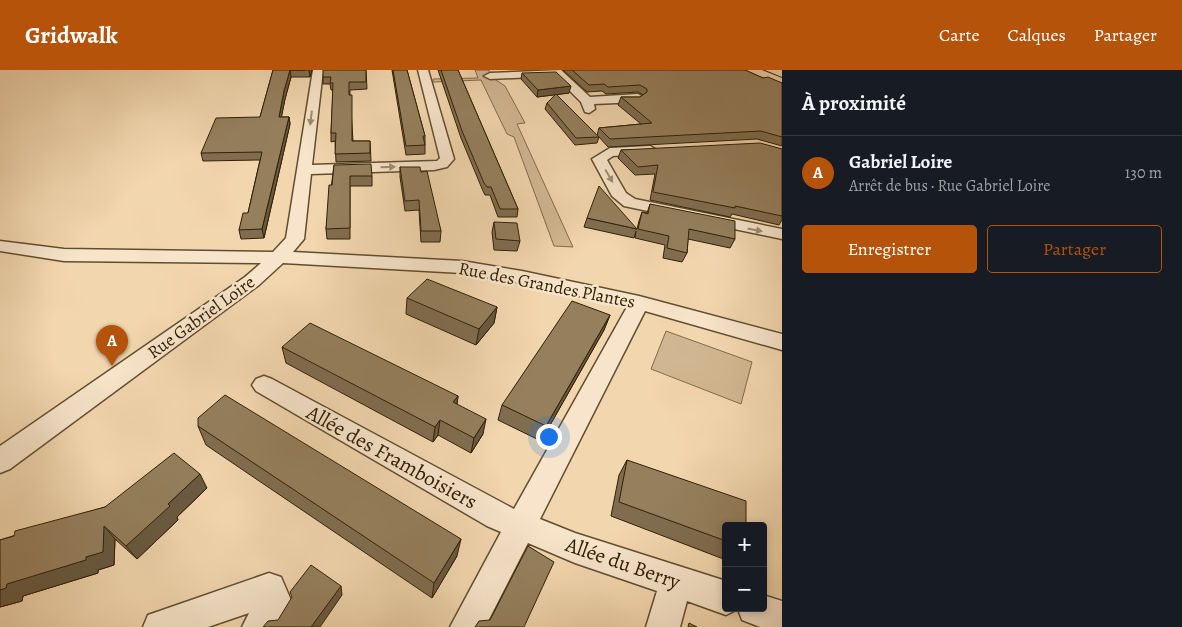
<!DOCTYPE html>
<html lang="fr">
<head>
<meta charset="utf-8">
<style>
	:root { --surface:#171b24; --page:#20242c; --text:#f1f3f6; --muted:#9ea1a6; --line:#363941; --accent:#b45309 }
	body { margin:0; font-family:Alegreya,serif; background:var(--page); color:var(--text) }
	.controls { position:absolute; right:15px; bottom:15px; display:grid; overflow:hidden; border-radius:5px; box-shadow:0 2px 8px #0003 }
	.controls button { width:45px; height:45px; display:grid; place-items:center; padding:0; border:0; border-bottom:1px solid var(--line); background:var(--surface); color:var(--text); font:25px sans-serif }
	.you { position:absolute; left:548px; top:366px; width:18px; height:18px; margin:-12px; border:4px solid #fff; border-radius:50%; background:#1a73e8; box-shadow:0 0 0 8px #1a73e833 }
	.badge { display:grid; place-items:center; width:32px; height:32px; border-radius:50%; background:var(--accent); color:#fff; font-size:16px; font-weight:700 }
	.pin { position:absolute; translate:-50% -41px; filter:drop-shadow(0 1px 2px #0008) }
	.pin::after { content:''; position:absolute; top:26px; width:18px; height:15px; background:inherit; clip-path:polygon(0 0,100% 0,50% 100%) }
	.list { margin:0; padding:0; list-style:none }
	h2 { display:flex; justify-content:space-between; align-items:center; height:65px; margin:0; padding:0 20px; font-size:21px }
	h2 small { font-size:16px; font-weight:400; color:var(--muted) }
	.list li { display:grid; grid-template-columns:32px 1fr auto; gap:15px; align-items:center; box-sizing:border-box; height:75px; padding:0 20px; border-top:1px solid var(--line) }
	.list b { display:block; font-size:19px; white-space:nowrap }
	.list p { margin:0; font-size:16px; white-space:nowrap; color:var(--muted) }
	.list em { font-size:16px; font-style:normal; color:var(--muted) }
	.actions { display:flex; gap:10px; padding:15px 20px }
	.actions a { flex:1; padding:11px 0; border:1px solid var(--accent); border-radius:5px; text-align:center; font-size:18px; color:var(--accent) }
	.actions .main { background:var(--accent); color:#fff }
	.map { position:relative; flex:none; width:782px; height:557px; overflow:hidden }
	header { display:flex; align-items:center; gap:30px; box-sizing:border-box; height:70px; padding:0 25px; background:var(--accent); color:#fff }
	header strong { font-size:24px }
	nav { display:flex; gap:28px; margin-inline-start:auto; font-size:18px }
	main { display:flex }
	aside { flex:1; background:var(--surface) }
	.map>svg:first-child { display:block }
	.green { fill:#d1b791; stroke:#816c4b }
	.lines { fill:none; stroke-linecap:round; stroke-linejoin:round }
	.minor-casing { stroke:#614e2f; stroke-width:3 }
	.major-casing { stroke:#312005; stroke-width:2 }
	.minor { fill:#f7e4ca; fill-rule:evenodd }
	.major { fill:#f2d6ae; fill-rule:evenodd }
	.wall { fill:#806d50; stroke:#312005 }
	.shaded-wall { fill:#685941; stroke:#312005 }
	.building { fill:#957f5d; stroke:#312005 }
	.oneway { fill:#9e8c71 }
	.labels { text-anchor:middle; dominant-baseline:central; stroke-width:5; stroke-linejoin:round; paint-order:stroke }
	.street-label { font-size:18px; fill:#312005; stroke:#f7e4ca }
	.near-street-label { font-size:21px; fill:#312005; stroke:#f7e4ca }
</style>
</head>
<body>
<header>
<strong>Gridwalk</strong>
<nav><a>Carte</a><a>Calques</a><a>Partager</a></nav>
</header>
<main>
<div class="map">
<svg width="782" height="557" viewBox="0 0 782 557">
	<rect width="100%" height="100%" fill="#f2d6ae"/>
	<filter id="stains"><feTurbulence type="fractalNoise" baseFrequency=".004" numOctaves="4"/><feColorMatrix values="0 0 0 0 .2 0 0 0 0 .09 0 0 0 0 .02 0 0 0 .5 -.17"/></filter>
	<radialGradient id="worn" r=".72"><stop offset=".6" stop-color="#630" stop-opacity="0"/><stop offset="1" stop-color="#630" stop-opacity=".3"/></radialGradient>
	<path class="green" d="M475,0H489L490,6L505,16L525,53L517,54L573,177L554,176L514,67L507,64L481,10L433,12V9L478,8Z
		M666,261L752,292L741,334L651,299Z"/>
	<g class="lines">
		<g class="minor-casing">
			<path id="minor" d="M313,0H323L312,95L437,91L440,88L418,0H428L454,89L447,97L434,100L311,104L304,169L293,182L462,191L522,201L639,226L782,264V280L645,241L540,449L575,463L726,511V538H763V525L782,531V557H760L742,550L738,539L726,545L687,531L680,557H646L657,521L575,493L528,473L485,557H450L501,462L487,456L256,321L252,315L256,309L264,306L272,309L514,439L627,237L522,213L462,203L283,193L259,215L10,399L0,403V376L245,207L261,193L64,191L0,181V171L64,179L273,182L286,168Z
				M561,0L590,27L638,24L644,28L638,32L594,34L595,39L589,43L585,42L581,32L555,6L490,9L484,6L490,3Z
				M650,76L657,80L655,83L613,86L607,90L626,123L635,129L782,159V169L624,136L612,126L592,89L610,78Z
				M269,503L281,507L293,535L280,557H242L249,543L208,557H143L148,545Z"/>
		</g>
		<g class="major-casing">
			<path id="major" d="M744,0H762L782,8V17Z"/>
		</g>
		<use href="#minor" class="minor"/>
		<use href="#major" class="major"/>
	</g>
	<path class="wall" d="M273,0H312L310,7H291L285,29L281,47H289L290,54L264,168L241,169L239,160L248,143L260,90L203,91L201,83L260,47Z
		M366,0L367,19L350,20V25L353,71H370L371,91L336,92L335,71L331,72V63L333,20H331L330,14H323V7Z
		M392,0H407L425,66V84L406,85Z
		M438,0H458L518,139L517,147H498L490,125H485L483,121L461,68Z
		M563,0H745L763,8L782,13V76L757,69L608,77L599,67L597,73L575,75L545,39L547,33L597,65L599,58L641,54L618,35L621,27H640L643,25L638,22L606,24L602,21L587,22Z
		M522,3L569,23L537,27L521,9Z
		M782,79V150L779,155L732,144L730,147L650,130L655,104L635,105L618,88L621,80Z
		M334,95L372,106V116H350V169H327L326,159Z
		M400,97L421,102L441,161L440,172H421L419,140L405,141L400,107Z
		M650,134L735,169L730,178L688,169L687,183L682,192L663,188L665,175L635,168L636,161L634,168L584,157L587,148L637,159L639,151L642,142L647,143Z
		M494,152L520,171L517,181L494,180L492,162Z
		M407,228L497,237L494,253L476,275L406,244Z
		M610,245L604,260L541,371L498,350L502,335Z
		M282,277L458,326L457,334L483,364L471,383L438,365L433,372L286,293Z
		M198,356L457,486L432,528L206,375Z
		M627,390L726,456V490L611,446L619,405Z
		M207,418L177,447L178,450L137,489L115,469L114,495L98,500V503L23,526L22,531L0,537V470L105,437Z"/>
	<path class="shaded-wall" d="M290,0L291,7L285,29L280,55L279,47L284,21Z
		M309,0H312L310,7Z
		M571,16L569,23L537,27L538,20Z
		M289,47L290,54L264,168L262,159Z
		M497,237L494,253L476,275L479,259Z
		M610,245L604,260L541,371L546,356Z
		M458,326L456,342L453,332Z
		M486,349L483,364L471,383L474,368Z
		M440,350L438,365L433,372L435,357Z
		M200,404L207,418L177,447L178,450L137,489L126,476L168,434Z
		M104,456L115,469L114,495L98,500V503L23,526L22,531L0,537V520L7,514L86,487Z
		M461,469L457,486L432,528L434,513Z
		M341,516L342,525L320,557H311Z"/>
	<path class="building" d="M273,0H305H290L284,21L279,47H289L262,159L239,160L243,143H248L262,82L201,83L216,48L260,47Z
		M323,0H366V12H349V25H352V71H370V83L335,84L336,63H331L333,13H330L331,7H323Z
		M393,0H407L425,66H423L425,75L406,76Z
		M441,0H458L518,139H500L491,117H487L484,113L462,61Z
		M572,0H745L763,8L768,7L782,13V67L761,61L610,69L599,58L652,53L621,27H640L647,22V19L640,15L608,17L604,14L589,15Z
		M556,2L571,16L538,20L522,3Z
		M556,24L599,67L576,68L547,33Z
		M760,73L782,79V146L735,136V138L653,122L658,95L638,97L621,80Z
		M371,94L372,106H350V158L326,159L329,115H332L334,95Z
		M400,97H420L421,102L427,101L441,161H421L419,130L405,131Z
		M599,116L637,159L587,148Z
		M650,134L735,151V169L689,159L687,183L667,178L669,166L638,159L642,142L648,144Z
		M494,152L517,153L520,171L496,169Z
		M427,209L497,237L479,259L407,228Z
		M572,231L610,245L546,356L502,335Z
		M310,253L458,326L453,332L486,349L474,368L440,350L435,357L282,277Z
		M225,325L461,469L434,513L198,356V348Z
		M174,383L200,404L168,434L170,436L126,476L104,456L103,482L86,487V490L7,514L6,518L0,520V470L14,466L15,461L105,437Z
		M627,390L746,431V456H726V471L619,432Z
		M528,476L554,492L524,557H475L479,551L490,550Z
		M311,495L341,516L311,557H263L268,551L278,550L292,527L290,522Z
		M689,553L697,557H688Z"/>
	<defs><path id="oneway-solid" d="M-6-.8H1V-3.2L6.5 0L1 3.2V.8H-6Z" transform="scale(1.25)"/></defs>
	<g class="oneway">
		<use href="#oneway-solid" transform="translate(311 48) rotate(97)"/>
		<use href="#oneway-solid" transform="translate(388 97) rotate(-2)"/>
		<use href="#oneway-solid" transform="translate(609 106) rotate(60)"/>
		<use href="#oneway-solid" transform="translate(755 160) rotate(11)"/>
	</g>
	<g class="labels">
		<g class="street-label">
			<text transform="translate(547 215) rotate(11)">Rue des Grandes Plantes</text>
			<text transform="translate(201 247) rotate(-36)">Rue Gabriel Loire</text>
		</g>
		<g class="near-street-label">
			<text transform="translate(392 387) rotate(29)">Allée des Framboisiers</text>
			<text transform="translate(623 493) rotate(19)">Allée du Berry</text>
		</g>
	</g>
	<rect width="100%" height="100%" filter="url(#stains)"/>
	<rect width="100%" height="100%" fill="url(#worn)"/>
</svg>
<div class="controls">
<button>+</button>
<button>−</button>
</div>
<div class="you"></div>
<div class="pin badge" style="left:112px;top:296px">A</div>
</div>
<aside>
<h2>À proximité<small></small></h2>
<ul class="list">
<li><span class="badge">A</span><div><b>Gabriel Loire</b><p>Arrêt de bus · Rue Gabriel Loire</p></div><em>130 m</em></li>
</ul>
<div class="actions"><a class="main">Enregistrer</a><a>Partager</a></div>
</aside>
</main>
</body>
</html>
